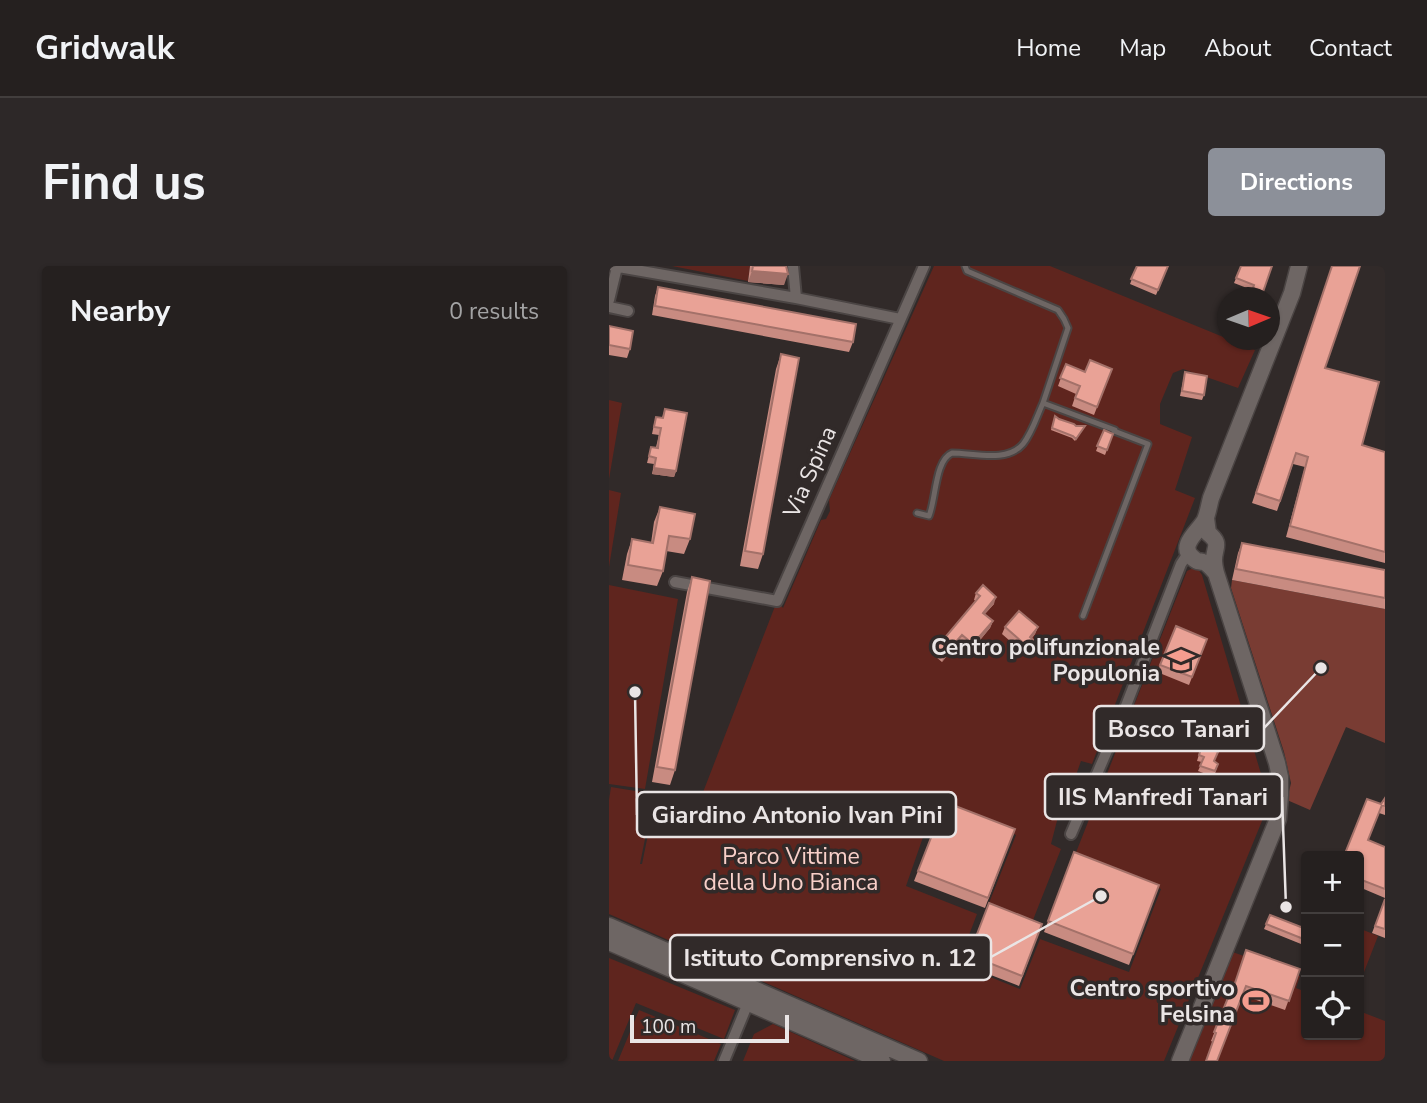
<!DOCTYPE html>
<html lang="en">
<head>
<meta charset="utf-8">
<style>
	:root { --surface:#25201f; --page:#2d2828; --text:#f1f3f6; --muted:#a3a3a4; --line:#423e3d; --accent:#8c9099 }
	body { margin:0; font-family:"Nunito Sans",sans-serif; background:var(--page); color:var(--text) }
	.controls { position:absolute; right:21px; bottom:21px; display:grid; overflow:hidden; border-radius:7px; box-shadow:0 2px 5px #0004 }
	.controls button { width:63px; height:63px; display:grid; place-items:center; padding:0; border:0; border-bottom:2px solid var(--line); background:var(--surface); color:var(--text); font:35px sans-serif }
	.compass { position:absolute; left:608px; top:21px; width:63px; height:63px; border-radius:50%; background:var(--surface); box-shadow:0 2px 5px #0004; rotate:88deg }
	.scale { position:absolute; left:21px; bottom:18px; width:159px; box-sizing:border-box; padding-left:7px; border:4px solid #eae5e5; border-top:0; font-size:19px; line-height:24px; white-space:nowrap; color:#eae5e5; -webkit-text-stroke:5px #312a29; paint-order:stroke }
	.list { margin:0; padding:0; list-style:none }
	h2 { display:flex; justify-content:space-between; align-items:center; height:91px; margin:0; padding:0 28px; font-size:30px }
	h2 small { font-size:23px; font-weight:400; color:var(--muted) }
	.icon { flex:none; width:38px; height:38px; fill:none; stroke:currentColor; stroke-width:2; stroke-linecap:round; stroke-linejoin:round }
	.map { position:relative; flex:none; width:776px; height:795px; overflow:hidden; border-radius:7px }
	header { display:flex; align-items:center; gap:42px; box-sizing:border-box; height:98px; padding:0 35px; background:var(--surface); border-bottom:2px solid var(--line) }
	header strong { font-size:33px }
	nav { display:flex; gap:38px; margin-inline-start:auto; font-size:24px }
	.intro { display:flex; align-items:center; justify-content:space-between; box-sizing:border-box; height:168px; padding:0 42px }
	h1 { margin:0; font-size:49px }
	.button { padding:18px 32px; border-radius:7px; background:var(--accent); color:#fff; font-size:24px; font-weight:700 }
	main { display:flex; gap:42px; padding:0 42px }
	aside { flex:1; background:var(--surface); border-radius:7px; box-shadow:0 2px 5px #0004 }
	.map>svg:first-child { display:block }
	.green { fill:#5f251e }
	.forest { fill:#793c33 }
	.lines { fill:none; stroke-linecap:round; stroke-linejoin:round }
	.lane-casing { stroke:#4b4544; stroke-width:9 }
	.street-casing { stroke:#4b4544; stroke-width:14 }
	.secondary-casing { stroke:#4b4544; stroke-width:19 }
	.lane { stroke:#6e6664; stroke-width:5 }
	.street { stroke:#6e6664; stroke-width:10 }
	.secondary { stroke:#6e6664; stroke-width:16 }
	.wall { fill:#c88b81 }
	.shaded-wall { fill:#a37169 }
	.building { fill:#e9a296; stroke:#a37169; stroke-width:2 }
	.labels { text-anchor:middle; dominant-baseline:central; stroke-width:7; stroke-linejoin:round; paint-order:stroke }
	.street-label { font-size:23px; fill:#eae5e5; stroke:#312a29 }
	.poi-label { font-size:23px; font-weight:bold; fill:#eae5e5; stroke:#312a29; text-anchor:end }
	.park-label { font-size:23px; fill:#f8d0c9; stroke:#312a29 }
	.leader { fill:none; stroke:#eae5e5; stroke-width:2.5 }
	.callout-dot { fill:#eae5e5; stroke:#312a29; stroke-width:2.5 }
	.callout { fill:#312a29; stroke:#eae5e5; stroke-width:2.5 }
	.callout-label { font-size:24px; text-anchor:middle; font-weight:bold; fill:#eae5e5 }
</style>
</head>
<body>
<header>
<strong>Gridwalk</strong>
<nav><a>Home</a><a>Map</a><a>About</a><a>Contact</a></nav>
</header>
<div class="intro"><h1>Find us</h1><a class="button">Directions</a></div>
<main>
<aside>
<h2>Nearby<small>0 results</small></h2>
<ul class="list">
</ul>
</aside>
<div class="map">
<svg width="776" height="795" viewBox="0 0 776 795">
	<rect width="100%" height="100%" fill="#312a29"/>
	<path class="green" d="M64,0H141L139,15L63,0Z
		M325,0H441L646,84L629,122L574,103L564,107L551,138V158L583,171L566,224L586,232L483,498L472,495L456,540L451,543L442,578L452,583L424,654L380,637L407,569L327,534L297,620L368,648L349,698L411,723L431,673L520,706L552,623L466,589L578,305L584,302L589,303L593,309L655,518V550L555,795H335L0,648V534L2,521L45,528L31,598H33L47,529L91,534L168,335L174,342L212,254L217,253L221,245L220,234Z
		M0,134L13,137L0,213Z
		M0,224L12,227L0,301Z
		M0,319L69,333L36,523L0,518Z
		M750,659L753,660L752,663L769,670L750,719Z
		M618,684L691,710L687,722L697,726V769H750V745L776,755V795H574Z
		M0,692L126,744L115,773L27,737L3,795H0Z
		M30,744L112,778L105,795H9Z
		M164,758L246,795H134L145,768Z"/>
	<path class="forest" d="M623,314L776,343V477L737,461L701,544L678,534L682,517L675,486L622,322Z"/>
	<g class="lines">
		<g class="lane-casing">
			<path id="lane" d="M356,0L358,5L449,44L455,53L459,62L434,137
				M308,247L320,250C327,233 326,194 343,187C365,187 398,197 414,178C423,167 428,150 434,137L506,164
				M474,350L539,178L505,165"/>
		</g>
		<g class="street-casing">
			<path id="street" d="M4,0L187,32L291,53
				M184,0L187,32
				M0,34L8,1
				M0,41L19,45
				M66,316L168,335L315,0
				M462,568L513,450L572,298L576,292L580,288
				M115,795L139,737"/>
		</g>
		<g class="secondary-casing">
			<path id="secondary" d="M607,307C603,303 599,297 594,296C587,294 590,297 584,292C568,280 590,265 596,254C599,247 600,239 602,232L683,27L690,0
				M0,660L310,795
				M0,676L273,795
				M571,795L664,565L669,553L671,529V511L668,497L607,307C606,303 605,298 605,294C605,281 613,278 599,267L597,252"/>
		</g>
		<use href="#lane" class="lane"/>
		<use href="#street" class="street"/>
		<use href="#secondary" class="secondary"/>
	</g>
	<path class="wall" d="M141,0H177L175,19L139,16Z
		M528,0H559L547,29L521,18Z
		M632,0H663L652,30L642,27L643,24L625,17Z
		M723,0L716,102L753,179L776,235V297L677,271L696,201L684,198L668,245L643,237Z
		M49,21L244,76L240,86L43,49L46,30Z
		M0,60L21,83L18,92L0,89Z
		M172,88L154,288L149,303L131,300L167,103Z
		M457,98L476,106L503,103L485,149L463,140L467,128L449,120Z
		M576,106L595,129L593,134L571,130Z
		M56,143L67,205L65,211L43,208L45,198L38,197L42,181H47L50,169L43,168L45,158L47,151L53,152Z
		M446,150L450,153L467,160H476L466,175L463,172L442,164Z
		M495,164L504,168L496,189L487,185Z
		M51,241L81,273L75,288L57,285L54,305L48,320L13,314L18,288L23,273L42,277L45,256Z
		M633,277L776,304V343L623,314L629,287Z
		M83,311L66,504L61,519L43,516L78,326Z
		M367,327L385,338L376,348L384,355L381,362L362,385L350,375L333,396L321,386L324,380L334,374L367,335L365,334Z
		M567,360L598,373L580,419L548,406Z
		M396,361H429L426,368L423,372L427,376L424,383L418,390L393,368Z
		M592,469L604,484L605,496L609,498L605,511L589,505L593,496L588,495L591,485L587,484Z
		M776,532V549L770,547L759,574L776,581V632L750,621V590L772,538Z
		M336,536L406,563L376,642L305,615Z
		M465,586L550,619L520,699L435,666Z
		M776,633V672L763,667Z
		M380,637L433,658L410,720L356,699Z
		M661,649L697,663V680L655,663Z
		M691,703L676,744L633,729L604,776L602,775L623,722Z"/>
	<path class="shaded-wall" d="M143,5L179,8L175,19L139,16Z
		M45,202L67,205L65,211L43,208Z
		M387,331L385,338L371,353L374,347Z
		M384,355L381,362L362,385L364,378Z
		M429,361L426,368L418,378L421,371Z
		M353,369L350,375L333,396L335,389Z
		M427,376L424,383L418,390L421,383Z"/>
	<path class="building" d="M144,0H177L179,8L143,5Z
		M528,0H559L549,24L522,13Z
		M632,0H663L654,26L644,22L645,19L627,12Z
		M723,0H751L716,102L770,116L753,179L776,186V286L681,260L699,191L687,187L671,235L647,227Z
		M49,21L247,58L244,76L46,40Z
		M0,60L24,65L21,83L0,79Z
		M172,88L190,92L154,288L136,285Z
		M481,94L503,103L488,141L466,132L471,120L451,112L457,98L476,106Z
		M576,106L598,110L595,129L573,125Z
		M56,143L78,147L67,205L45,202L47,192L40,190L42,181L49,182L50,172L52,162L45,161L47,151L54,152Z
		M446,150L450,153L465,158L467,160H476L467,173L464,170L443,162Z
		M495,164L504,168L498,184L488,180Z
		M51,241L86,248L81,273L60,270L54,305L19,299L23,273L44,277Z
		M633,277L776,304V332L627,303Z
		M83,311L101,315L66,504L48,501Z
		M374,319L387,331L374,347L384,355L364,378L353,369L335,389L324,380L331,371L334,374L371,330L367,327Z
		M410,345L429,361L421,371L427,376L421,383L396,361Z
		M567,360L598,373L583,411L551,399Z
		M592,469L607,475L604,484L609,486L605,495L609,498L606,505L591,500L595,491L590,489L593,480L588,478Z
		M776,532V540L773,539L759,574L776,581V623L750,613V590H735L758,533L772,538Z
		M336,536L406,563L379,632L309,605Z
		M465,586L550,619L524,688L439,655Z
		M776,633V663L766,660Z
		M380,637L433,658L413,710L360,689Z
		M661,649L697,663V674L657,658Z
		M637,684L691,703L680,735L637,720L608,795H597L607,767L605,766L623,722L624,723Z"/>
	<defs>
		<g id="school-bare" transform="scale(2.1)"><path d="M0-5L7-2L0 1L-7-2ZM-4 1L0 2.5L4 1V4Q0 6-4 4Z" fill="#f59d8f" stroke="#312a29" stroke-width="2.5" paint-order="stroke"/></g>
		<g id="stadium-bare" transform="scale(2.1)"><path d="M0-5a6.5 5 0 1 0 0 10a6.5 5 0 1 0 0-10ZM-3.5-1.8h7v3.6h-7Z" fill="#f59d8f" stroke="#312a29" stroke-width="2.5" paint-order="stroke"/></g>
	</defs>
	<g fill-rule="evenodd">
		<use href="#school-bare" x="572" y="394"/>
		<use href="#stadium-bare" x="647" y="735"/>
	</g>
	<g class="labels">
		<g class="street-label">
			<text transform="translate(201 206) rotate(-66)">Via Spina</text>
		</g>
		<g class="poi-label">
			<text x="551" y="381">Centro polifunzionale<tspan x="551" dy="26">Populonia</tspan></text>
			<text x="626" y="722">Centro sportivo<tspan x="626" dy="26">Felsina</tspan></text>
		</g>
		<g class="park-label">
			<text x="182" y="590">Parco Vittime<tspan x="182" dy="26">della Uno Bianca</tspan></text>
		</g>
	</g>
	<path class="leader" d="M712 402L655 462M677 641L673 531M26 426L28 549M492 630L382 691"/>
	<g class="callout-dot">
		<circle cx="712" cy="402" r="7"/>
		<circle cx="677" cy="641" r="7"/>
		<circle cx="26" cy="426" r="7"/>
		<circle cx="492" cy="630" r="7"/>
	</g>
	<g class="callout">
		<rect x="485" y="440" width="170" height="45" rx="7"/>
		<rect x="436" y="508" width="237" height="45" rx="7"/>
		<rect x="28" y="526" width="319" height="45" rx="7"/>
		<rect x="61" y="669" width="321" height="45" rx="7"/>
	</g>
	<g class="callout-label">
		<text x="570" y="471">Bosco Tanari</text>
		<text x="554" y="539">IIS Manfredi Tanari</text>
		<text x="188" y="557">Giardino Antonio Ivan Pini</text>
		<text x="221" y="700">Istituto Comprensivo n. 12</text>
	</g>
</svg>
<div class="controls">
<button>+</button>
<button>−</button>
<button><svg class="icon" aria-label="locate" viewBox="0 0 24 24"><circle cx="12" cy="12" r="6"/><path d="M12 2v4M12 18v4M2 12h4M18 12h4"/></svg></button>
</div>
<svg class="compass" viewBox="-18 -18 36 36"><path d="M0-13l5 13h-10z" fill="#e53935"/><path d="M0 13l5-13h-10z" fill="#a3a3a4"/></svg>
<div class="scale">100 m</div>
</div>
</main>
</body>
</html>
